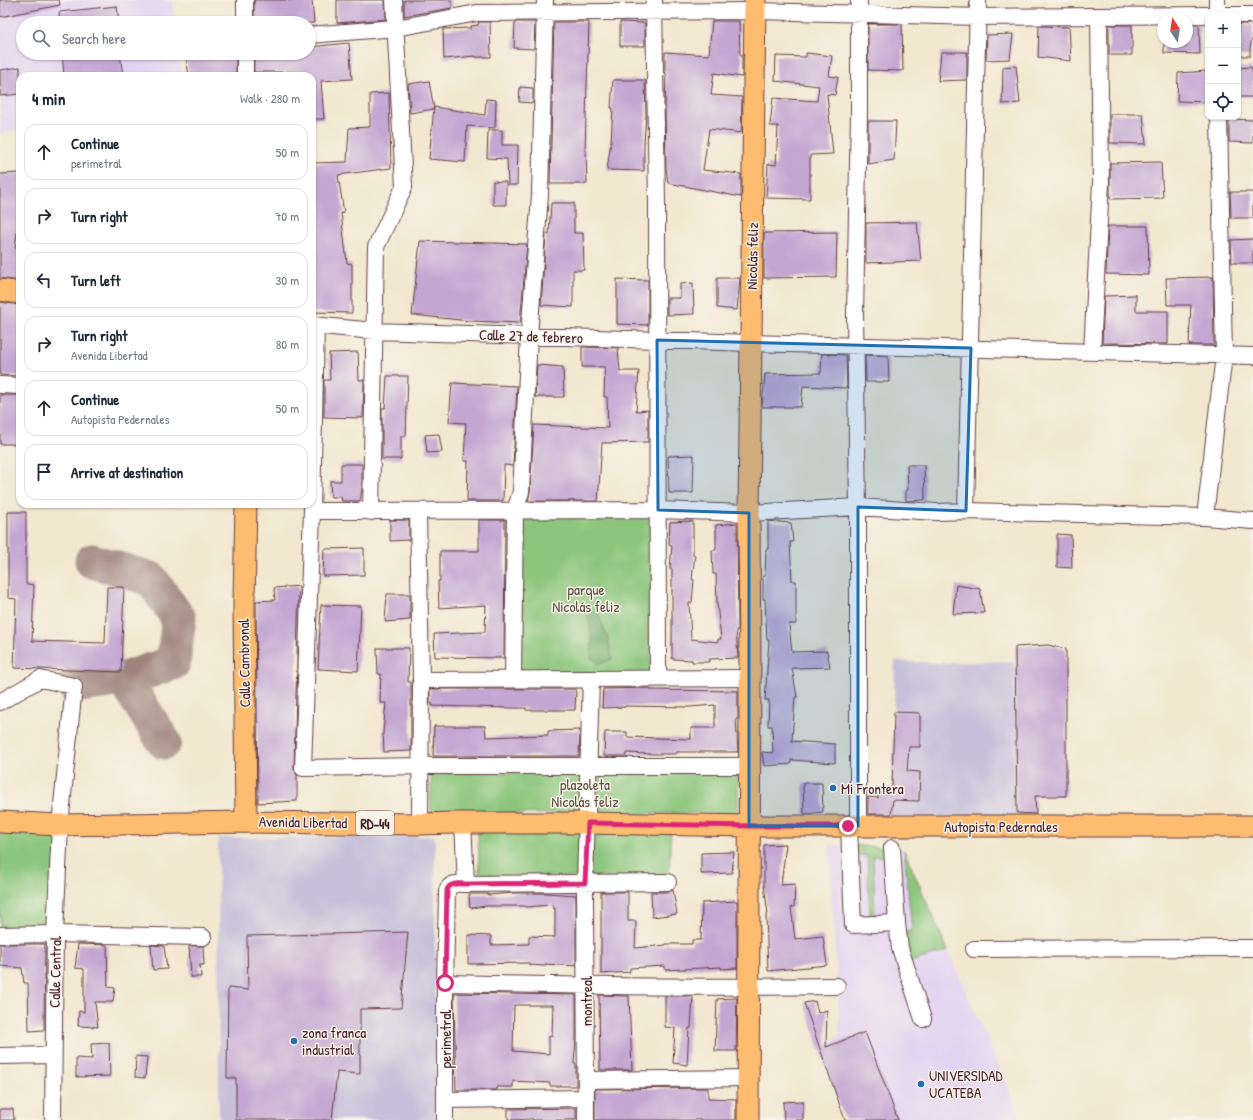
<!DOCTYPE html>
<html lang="en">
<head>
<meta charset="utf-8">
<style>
	:root { --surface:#fff; --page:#f6f6f7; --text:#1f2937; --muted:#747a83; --line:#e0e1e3 }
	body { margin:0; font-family:"Patrick Hand",sans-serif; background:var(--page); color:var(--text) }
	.controls { position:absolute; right:12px; top:12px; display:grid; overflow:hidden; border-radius:8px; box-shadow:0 1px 3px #0004 }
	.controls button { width:36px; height:36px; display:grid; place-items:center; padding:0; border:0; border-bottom:1px solid var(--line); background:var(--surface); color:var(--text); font:20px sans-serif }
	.compass { position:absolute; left:1157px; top:12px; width:36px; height:36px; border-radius:50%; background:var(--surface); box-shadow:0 1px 3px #0004; rotate:348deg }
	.stop { position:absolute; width:12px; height:12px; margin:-9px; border:3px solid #db2777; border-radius:50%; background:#fff }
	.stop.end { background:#db2777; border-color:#fff; box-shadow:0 1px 4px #0008 }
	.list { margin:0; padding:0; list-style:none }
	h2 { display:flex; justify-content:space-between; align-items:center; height:52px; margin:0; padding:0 16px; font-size:17px }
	h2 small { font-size:13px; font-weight:400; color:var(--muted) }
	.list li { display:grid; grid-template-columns:26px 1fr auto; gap:12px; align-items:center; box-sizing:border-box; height:56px; margin:0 8px 8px; padding:0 8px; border:1px solid var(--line); border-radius:12px }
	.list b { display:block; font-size:15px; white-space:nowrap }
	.list p { margin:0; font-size:13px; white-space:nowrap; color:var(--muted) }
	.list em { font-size:13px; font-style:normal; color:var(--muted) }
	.icon { flex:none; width:22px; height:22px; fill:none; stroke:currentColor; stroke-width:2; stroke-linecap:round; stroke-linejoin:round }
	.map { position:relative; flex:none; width:1253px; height:1120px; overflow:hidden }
	.search { position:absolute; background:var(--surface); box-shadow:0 1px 3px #0004; left:16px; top:16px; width:300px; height:44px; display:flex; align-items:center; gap:10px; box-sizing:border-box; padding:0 14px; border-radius:22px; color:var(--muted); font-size:15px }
	.panel { position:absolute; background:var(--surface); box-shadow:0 1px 3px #0004; left:16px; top:72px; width:300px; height:436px; border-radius:12px }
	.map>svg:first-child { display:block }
	.built { fill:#e3d3f2 }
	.industrial { fill:#c6c0da }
	.green { fill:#8cc67b; stroke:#6b7253 }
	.forest { fill:#71ab6b; stroke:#5e654b }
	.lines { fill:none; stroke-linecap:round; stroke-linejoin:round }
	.taxiway { stroke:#9e837d; stroke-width:35 }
	.building { fill:#c3a6d2; fill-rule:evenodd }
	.minor-casing { stroke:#633d44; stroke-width:18 }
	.major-casing { stroke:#633d44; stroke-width:23 }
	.minor { stroke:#fff; stroke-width:16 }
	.major { stroke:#febc70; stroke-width:21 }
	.route { stroke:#db2777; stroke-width:5 }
	.marked { fill:#1f6fb2; fill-opacity:0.2; stroke:#1f6fb2; stroke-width:3; stroke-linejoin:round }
	.poi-dot { fill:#1f6fb2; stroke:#f7f3e8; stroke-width:1.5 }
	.labels { text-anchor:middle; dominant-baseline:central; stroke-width:3; stroke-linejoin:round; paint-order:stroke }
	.shield { fill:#f7f3e8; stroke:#7e5f64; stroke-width:1 }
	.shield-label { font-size:14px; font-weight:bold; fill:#4a1f2b }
	.street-label { font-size:15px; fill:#4a1f2b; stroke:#f7f3e8 }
	.park-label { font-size:15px; fill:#5e5143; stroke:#f7f3e8 }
	.poi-label { font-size:15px; fill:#4a1f2b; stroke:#f7f3e8; text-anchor:start }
</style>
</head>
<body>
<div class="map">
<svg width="1253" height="1120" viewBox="0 0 1253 1120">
	<rect width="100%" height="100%" fill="#f7f3e8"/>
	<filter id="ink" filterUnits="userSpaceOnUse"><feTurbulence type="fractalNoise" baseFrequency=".025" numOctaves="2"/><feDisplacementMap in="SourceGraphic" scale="8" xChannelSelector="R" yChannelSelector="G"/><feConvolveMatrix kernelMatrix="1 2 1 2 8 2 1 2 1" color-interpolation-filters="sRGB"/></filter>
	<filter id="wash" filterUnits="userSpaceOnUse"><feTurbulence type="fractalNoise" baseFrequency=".012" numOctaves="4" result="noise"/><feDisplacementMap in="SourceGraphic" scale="16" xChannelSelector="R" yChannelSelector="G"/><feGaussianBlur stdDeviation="0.9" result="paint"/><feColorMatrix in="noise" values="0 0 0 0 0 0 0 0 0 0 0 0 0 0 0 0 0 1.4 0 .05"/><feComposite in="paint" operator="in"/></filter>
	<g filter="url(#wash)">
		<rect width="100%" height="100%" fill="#f2e7cf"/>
		<path class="built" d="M0,0H172L175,23H23V53H179L182,76H20V130L0,134Z
			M829,844L904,849L1022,1120H849L823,1045L840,1035Z"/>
		<path class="industrial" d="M895,661L941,663L1014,661L1016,819L891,817Z
			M435,836V1120H219L218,838Z"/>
		<path class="green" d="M658,510L650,678L513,679L524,511Z
			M738,772V813L431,814V773Z
			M0,822L60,825L55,934L0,935Z
			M478,830H671L669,879L479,875Z
			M852,845L889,848L890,857L873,856L875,916H887L855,917L870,916L867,856L853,855Z
			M904,850L948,951L907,963L901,932L912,931Z"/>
		<path class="forest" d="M596,609L609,641L612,659L599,664L591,658L592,640L588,615Z"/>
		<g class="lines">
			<path class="taxiway" d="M124,679L164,742
				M74,686L124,679L173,663L179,619L151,579L92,561"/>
		</g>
		<g id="blocks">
			<path class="building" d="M0,0H59L60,5L0,17Z
				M254,0H312L314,23H254Z
				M337,0H385L386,19L337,23Z
				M404,0H451L452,8L404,16Z
				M117,6L119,23H60L59,12Z
				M712,21H739L740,55H742V77L714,73L711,95L742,97L741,133L709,129L703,170L741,174V197L668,183L666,167L665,105L666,73L665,72V52L709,55Z
				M479,22H490L491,57H475V56L444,59L443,29L471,28V26L478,25Z
				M515,22H535L534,49L514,48Z
				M554,22H589L585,150H586L587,184H550Z
				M620,22L645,23V46H620Z
				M868,24H902L903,71L868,70Z
				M1238,24H1253V39H1252L1250,48V56H1238Z
				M1109,25H1132V55H1109Z
				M1187,25H1199L1200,54L1164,53V42H1187Z
				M1039,26L1069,27L1071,61L1038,57Z
				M1013,34L1010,59L986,60L987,35Z
				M349,43L352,79L321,81L324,119H312V76H292V72H254V53H309V47Z
				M941,52H967V80L938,81Z
				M62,53H120L123,76H64Z
				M236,53V76H189L186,56Z
				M806,53L832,56L829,76L838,77L835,95L827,94L833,154L810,155V199L766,198L768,164L776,165L778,126H770L773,98L817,101L819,86L775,81L776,56L806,57Z
				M1016,66L1020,103L1002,104L1003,67Z
				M20,67V94L0,96V70Z
				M1251,67V69H1253V97H1238V68Z
				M1208,71V102L1177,101L1178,73Z
				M613,80H645L646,115L644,143V171L607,170L611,141L613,108H611Z
				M429,81L434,109L410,113L408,84Z
				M520,87L533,88V103L519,102Z
				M389,93L391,168L338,175L344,213H341L347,263L352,264V313L312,312V261H314L312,163L347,162L349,128L370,127V94Z
				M486,99L496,100L495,128L467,126L465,162L429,159L434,107L485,115Z
				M1110,114H1143L1146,144L1110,143Z
				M1229,119L1253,120V143L1229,142Z
				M868,121H896L894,160L868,164Z
				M488,130H502V145H518L517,185H508L507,159L487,158Z
				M1161,162L1163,198L1110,199V163Z
				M20,173L19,218L15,248L20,249V281L0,278V174Z
				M493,181L506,182V205H493Z
				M1230,192H1253V218H1231Z
				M551,203H574V233H583L584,270H573V307L541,305L546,234H549Z
				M917,222L921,261L866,263V223Z
				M1108,226H1148L1149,275L1106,274Z
				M837,232L836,277L764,278V233Z
				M1253,239V263H1232L1231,240Z
				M420,241L527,244L520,323L470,321L412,315Z
				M1213,277L1214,345H1189L1191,305H1167L1166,278Z
				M717,278H740L737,310L717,308Z
				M617,279L648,280V325L617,324Z
				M693,283L694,314L667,315V298H680V284Z
				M1136,295V311H1168V344L1102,343L1104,296Z
				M0,302L20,305V376L0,375Z
				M582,347L618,348L620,371H639L636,411L648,410V442L602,443L598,501H528L530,492L534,425L608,428L607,397H604L605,367H582Z
				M358,352L359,380H364L363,418L324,417V380H330L329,353Z
				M822,354L846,355L847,388L803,386L801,407H762L765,374L821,373Z
				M865,355L888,356L889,382H866Z
				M537,365L563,367L564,397H535Z
				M387,376H408L406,436H401V459H382V408H385Z
				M452,383L517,386L513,466L504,465L503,501H467L468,461H464L466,423L449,422Z
				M0,395H20V444H0Z
				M439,434L442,452L427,453L425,435Z
				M694,455L693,493H669L668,456Z
				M341,464H362V489L360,501H342L341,497H331L330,481H341Z
				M907,465H924L925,500L906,501V490H908Z
				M8,512H26V584L34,585L32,641L105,643L107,587H124L121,672L14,668L16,599L8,598Z
				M390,520H409V540L390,541Z
				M479,520H505L504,658L435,657L434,634L485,632L486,605L439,608L438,581H440V551H479Z
				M693,521V555H695L692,579L694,580L692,603H689L691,639L718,642V639H721L717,604L716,574H713L712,550H716V525L737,523L738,630H736L738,658L709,659V662H692V660L672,659V569H670L672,545H669L670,522Z
				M768,521L791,523L793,542H790L792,581H796V624H789L792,652L827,651L830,667L792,668L797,697H795L792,741L835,744V763L791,760V764L764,766L762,752L773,753L772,726H768L769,700H765L769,640H767L765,599H763V576H765L766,549H768Z
				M1057,534L1071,535L1072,568L1057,567Z
				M364,548V575L323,576L324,549Z
				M956,585L980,589L984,613L953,614Z
				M299,586L294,768L297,775V801L258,803L256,601L275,600L274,588Z
				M387,594H410V620L385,622Z
				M321,605L361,606L358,671L318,669Z
				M1048,645L1066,649V796H1035L1036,814L1017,813L1015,647Z
				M377,648H409L408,682H411V751L384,752L383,733L386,703H380L381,674H378Z
				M650,688V690L738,691V719H736L738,752H677L676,754H652L626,753V756H604L605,732H627V737L691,739V728H715V705L689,707L625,706V707L602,708L603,689Z
				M430,689H576L575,710H526V708H511L432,706V703H430Z
				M894,712L920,713V747H909L907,771L920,772L919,801L893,800L891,814H868V797L878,798V790L892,788Z
				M434,726H485L486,737L548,735V731L580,730L579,756H433Z
				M803,783H822L823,812L804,814Z
				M786,844L781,885L795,884L794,907H791L795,939L823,936L827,965L768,971L766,914H768L764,885V845Z
				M734,852L732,873L701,874V853Z
				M673,890L677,914L652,917L651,892H668Z
				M601,892H628V921H636L635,948L666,945V944H692V940H701L702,903L737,901V968L721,969V967L665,970V966L630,968V972L601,974Z
				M515,893H544L576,895V966L545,964V966L529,965V963L468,964V935L491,936V945L529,944V936L555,937V908H553V905L526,907L525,906H487L470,908L469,894H488V895Z
				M408,932L401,1008L360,1009V1074L337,1072L332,1120H236V1078H227L228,988L248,990L247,936Z
				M0,944H45L44,1030L29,1031L28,983H24L22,968L0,966Z
				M78,944L107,945L108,987L115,988L113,1002H95L98,1027L78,1026L79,1011L84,1012V969L75,968Z
				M151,945L164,946L167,969L153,970Z
				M189,946H203L204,965H200L201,977H191Z
				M454,993L576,995V1038L574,1064H576V1086H550V1083L513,1081V1087H497V1090H456ZM514,1005H553L552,1036H549V1054L513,1051Z
				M599,995L629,996L632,1070H600Z
				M665,996H693L691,1028H689L687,1065L673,1063L675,1028L665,1027Z
				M737,998L736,1051H715L717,999Z
				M815,1001L818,1013L827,1010L826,1047L865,1032L898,1120H845L804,1003Z
				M109,1043L110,1076L76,1077V1058L92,1059L91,1044Z
				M136,1056L147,1057L145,1078L135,1077Z
				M708,1088V1098L736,1099V1120H595V1089Z
				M803,1101V1120H784L783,1102Z
				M576,1108V1120H533V1119L508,1120V1109Z
				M0,1109H13L14,1120H0Z"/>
		</g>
	</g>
	<g filter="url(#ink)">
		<use href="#blocks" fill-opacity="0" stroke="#633d44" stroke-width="1"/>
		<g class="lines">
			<g class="minor-casing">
				<path id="minor" d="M654,0L657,203L658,678
					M1217,0V15
					M1223,15H1253
					M245,23V0
					M309,35L396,28L477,13L754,11L978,17L1208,15
					M245,53V76
					M312,325L374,331L751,343L1253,356
					M316,325L312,511L303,768L421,766H750
					M1092,352L1101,183L1099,16
					M0,385L20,386
					M312,511L658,510L749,513L858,507L937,512L966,511L1205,517L1253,521
					M418,511L421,680L420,824
					M966,511L978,0
					M371,512L376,247L404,187L394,0
					M1205,517L1224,355L1219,117
					M513,679L515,511L521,492L529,336L540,195L545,0
					M421,680L750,678
					M0,702L40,679L74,686L60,825L55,934L53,1120
					M463,823L466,884
					M849,826L853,925L897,923L892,848
					M858,826V507L855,315L859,112V0
					M897,923L900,948L923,1019
					M0,935L55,934L203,937
					M974,949L1253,948
					M445,983C576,986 706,988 837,986
					M0,1056L53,1055
					M586,1080L748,1078
					M445,1100L586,1098
					M445,1120V983L447,891C450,882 459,884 466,884L668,882
					M586,1120L585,883L591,679"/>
			</g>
			<g class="major-casing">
				<path id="major" d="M0,290L20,293
					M246,504L244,602L246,822
					M0,822L60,825L246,822L420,824L454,823H588L749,826H1253
					M748,1120L750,678L749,513L755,0"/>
			</g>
			<use href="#minor" class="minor"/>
			<use href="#major" class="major"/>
		</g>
	</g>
	<g class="lines" filter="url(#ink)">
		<path class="route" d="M445,983L447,890C450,882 459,884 466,884L585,883L588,823L749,826H848"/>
	</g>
	<path class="marked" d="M657,340L971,348L966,511L858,507V826H749V513L658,510Z"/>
	<g class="poi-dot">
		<circle cx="833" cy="788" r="4"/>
		<circle cx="294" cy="1041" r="4"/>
		<circle cx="921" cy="1084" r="4"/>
	</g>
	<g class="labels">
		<rect class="shield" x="356" y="811" width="38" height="24" rx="3"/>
		<g class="shield-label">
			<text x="375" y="823">RD-44</text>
		</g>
		<g class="street-label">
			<text transform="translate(752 256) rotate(-89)">Nicolás feliz</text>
			<text transform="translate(531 336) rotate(2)">Calle 27 de febrero</text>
			<text transform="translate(244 663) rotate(-91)">Calle Cambronal</text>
			<text transform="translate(303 822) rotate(1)">Avenida Libertad</text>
			<text x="1001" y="826">Autopista Pedernales</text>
			<text transform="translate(55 972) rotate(-89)">Calle Central</text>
			<text transform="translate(586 1001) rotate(-90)">montreal</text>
			<text transform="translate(445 1039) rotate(-90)">perimetral</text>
		</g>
		<g class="park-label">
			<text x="586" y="589">parque<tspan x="586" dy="17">Nicolás feliz</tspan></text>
			<text x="585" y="784">plazoleta<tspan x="585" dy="17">Nicolás feliz</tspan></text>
		</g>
		<g class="poi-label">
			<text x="841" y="788">Mi Frontera</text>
			<text x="302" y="1032">zona franca<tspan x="302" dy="17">industrial</tspan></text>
			<text x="929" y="1075">UNIVERSIDAD<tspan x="929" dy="17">UCATEBA</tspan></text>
		</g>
	</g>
</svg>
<div class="controls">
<button>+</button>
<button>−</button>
<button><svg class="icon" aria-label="locate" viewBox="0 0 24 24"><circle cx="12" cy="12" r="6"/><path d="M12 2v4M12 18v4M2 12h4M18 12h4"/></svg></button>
</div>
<svg class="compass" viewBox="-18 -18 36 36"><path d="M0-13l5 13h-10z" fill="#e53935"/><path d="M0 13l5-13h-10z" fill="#747a83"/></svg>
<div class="stop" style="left:445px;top:983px"></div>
<div class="stop end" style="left:848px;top:826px"></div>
<div class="search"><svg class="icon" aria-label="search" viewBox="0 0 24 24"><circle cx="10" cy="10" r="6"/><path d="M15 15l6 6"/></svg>Search here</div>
<section class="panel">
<h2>4 min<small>Walk · 280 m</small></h2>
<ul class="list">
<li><svg class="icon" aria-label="ahead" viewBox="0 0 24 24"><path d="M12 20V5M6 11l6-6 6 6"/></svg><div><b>Continue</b><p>perimetral</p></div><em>50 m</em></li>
<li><svg class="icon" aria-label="right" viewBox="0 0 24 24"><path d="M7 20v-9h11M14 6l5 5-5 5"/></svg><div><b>Turn right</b></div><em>70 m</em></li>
<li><svg class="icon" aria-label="left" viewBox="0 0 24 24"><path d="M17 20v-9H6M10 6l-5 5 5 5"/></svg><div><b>Turn left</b></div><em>30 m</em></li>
<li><svg class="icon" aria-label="right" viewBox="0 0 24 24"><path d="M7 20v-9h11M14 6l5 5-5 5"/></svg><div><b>Turn right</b><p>Avenida Libertad</p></div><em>80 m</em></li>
<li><svg class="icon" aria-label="ahead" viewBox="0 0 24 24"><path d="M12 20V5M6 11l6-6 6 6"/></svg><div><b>Continue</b><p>Autopista Pedernales</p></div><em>50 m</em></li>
<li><svg class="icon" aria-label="arrive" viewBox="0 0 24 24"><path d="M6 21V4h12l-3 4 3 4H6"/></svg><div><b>Arrive at destination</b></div></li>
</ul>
</section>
</div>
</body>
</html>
